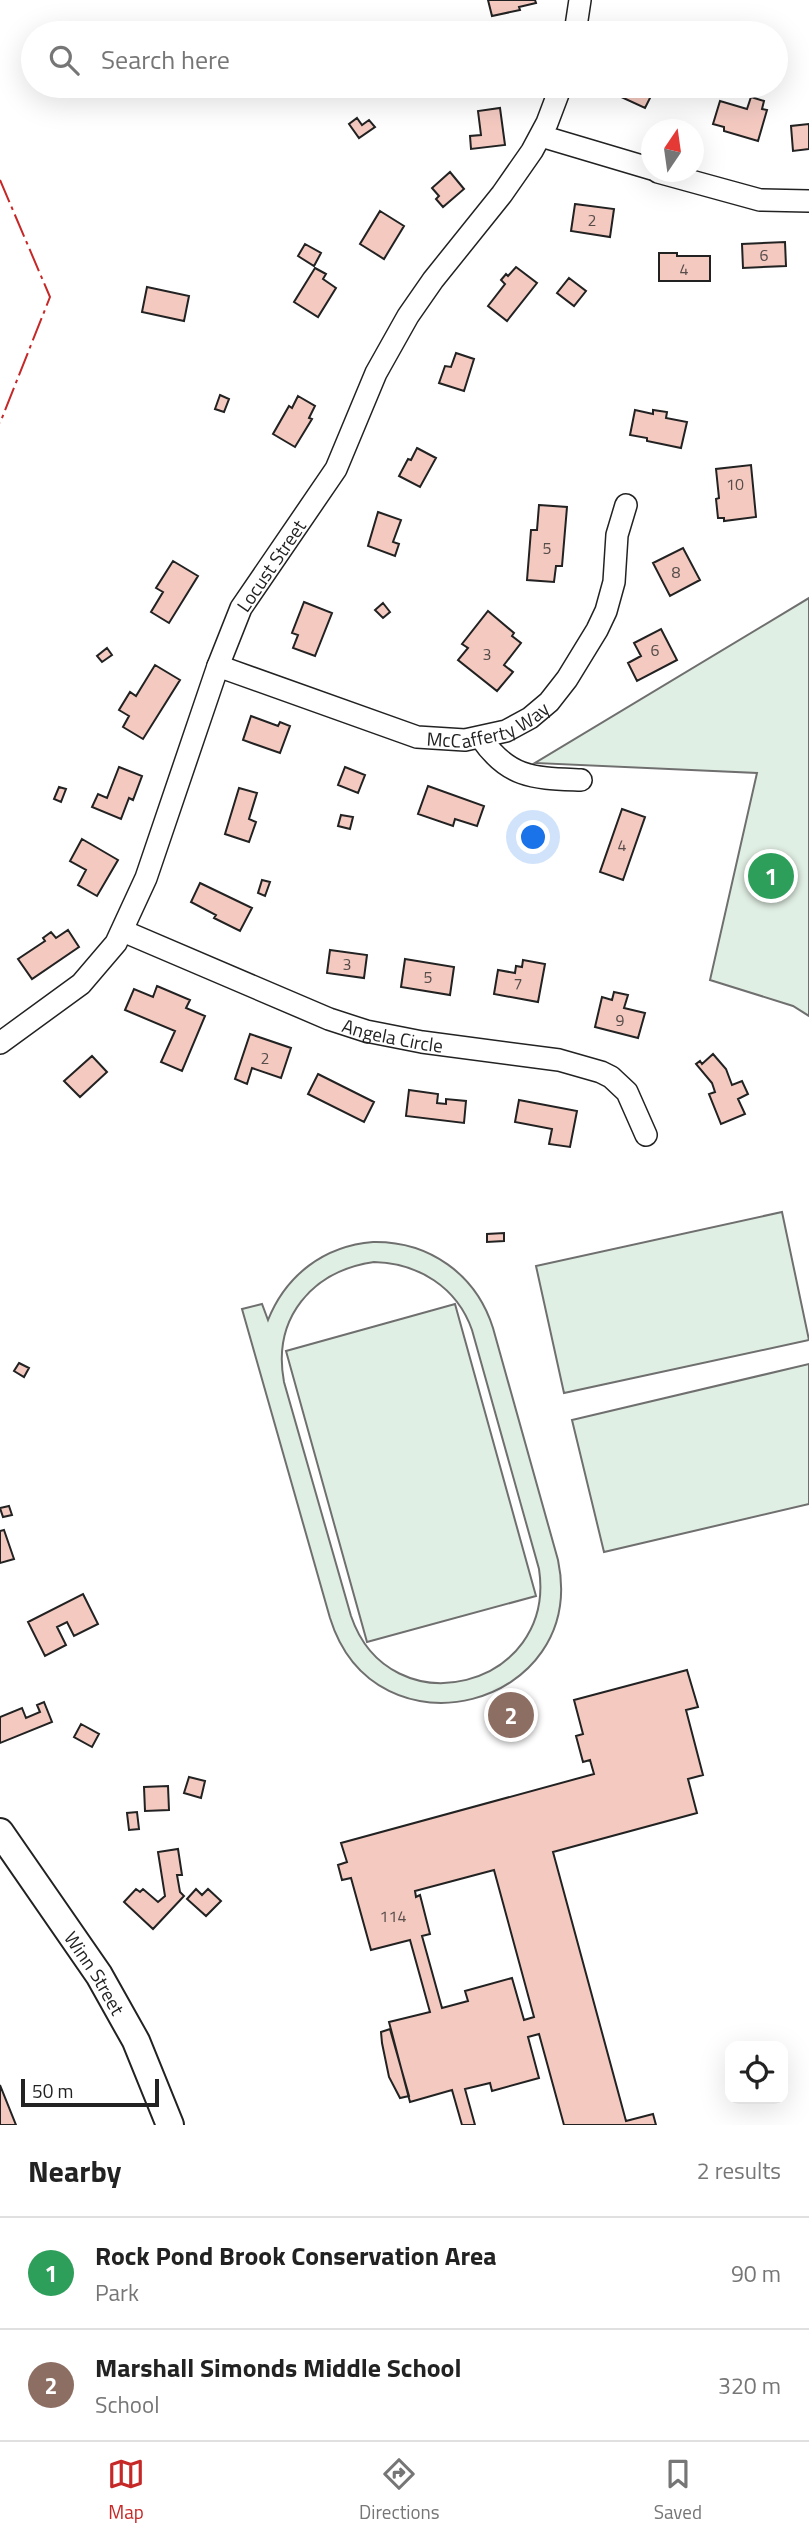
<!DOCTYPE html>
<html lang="en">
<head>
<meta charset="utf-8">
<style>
	:root { --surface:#fff; --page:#f6f6f6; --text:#222; --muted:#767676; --line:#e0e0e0; --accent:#c62828 }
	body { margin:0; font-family:"Titillium Web",sans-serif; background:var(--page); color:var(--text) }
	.controls { position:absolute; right:21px; bottom:21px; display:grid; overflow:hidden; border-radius:14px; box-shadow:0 7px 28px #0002 }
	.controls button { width:63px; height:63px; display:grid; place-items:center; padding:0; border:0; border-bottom:2px solid var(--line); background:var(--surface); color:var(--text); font:35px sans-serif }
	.compass { position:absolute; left:641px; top:119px; width:63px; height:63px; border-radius:50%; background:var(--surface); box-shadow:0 7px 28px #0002; rotate:13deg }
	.scale { position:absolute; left:21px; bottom:18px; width:138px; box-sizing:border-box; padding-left:7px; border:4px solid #222; border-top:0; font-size:19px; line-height:24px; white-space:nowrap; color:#222; -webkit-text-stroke:5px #fff; paint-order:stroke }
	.you { position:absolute; left:534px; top:838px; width:24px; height:24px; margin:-18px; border:5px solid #fff; border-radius:50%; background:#1a73e8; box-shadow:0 0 0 10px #1a73e833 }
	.badge { display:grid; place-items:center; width:46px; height:46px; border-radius:50%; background:var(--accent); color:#fff; font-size:23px; font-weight:700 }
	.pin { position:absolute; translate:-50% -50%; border:4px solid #fff; box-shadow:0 2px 7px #0006 }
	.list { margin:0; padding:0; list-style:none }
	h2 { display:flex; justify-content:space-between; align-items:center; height:91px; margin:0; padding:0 28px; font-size:30px }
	h2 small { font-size:23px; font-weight:400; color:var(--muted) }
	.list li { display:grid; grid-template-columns:46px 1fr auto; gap:21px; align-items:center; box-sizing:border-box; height:112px; padding:0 28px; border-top:2px solid var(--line) }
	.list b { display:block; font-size:26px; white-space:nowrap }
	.list p { margin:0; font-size:23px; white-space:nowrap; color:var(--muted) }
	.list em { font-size:23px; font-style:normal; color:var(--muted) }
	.icon { flex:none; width:38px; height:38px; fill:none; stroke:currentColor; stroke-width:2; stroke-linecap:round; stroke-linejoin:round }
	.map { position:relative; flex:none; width:809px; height:2125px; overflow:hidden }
	.search { position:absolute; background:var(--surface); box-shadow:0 7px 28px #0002; left:21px; right:21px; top:21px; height:77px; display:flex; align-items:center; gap:18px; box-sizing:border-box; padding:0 24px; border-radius:38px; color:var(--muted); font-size:26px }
	.sheet { height:315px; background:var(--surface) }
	nav { display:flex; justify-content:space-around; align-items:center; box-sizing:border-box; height:98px; border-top:2px solid var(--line); background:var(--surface); font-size:19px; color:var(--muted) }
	nav a { display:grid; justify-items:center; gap:4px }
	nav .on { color:var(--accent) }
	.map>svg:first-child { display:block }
	.green { fill:#e0efe3; stroke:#6f6f6f; stroke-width:2; fill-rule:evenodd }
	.building { fill:#f3c9c0; stroke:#222; stroke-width:2; fill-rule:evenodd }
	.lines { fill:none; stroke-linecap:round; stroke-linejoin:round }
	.minor-casing { stroke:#222; stroke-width:24 }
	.major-casing { stroke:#222; stroke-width:30 }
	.minor { stroke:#fff; stroke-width:21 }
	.major { stroke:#fff; stroke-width:26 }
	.power { stroke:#c62828; stroke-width:2; stroke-dasharray:24 5 3.5 5; stroke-linecap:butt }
	.labels { text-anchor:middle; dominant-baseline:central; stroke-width:5; stroke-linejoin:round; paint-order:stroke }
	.number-label { font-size:16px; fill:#564c4a }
	.street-label { font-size:19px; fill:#222; stroke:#fff }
</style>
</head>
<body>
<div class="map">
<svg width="809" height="2125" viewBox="0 0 809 2125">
	<rect width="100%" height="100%" fill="#fff"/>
	<path class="green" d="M809,598V1016L793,1006L710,980L757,773L535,763Z
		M782,1212L809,1340L564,1393L536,1266Z
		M373,1242C429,1241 476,1274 493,1328L558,1560C589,1708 375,1763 330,1618L242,1309L262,1304L268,1320C286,1275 324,1246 373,1242ZM374,1262C418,1263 457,1287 472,1330L539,1569C557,1688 390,1730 351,1616L284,1382C272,1318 312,1271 374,1262Z
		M455,1304L536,1596L367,1642L286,1351Z
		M809,1364V1504L604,1552L572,1420Z"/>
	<path class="building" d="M488,0H535L536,3L519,7L520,10L492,16Z
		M608,86H656L645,108L606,90Z
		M751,97L764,101L762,109L767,110L758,141L724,131V127L713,124L720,101L747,109Z
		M500,108L505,145L471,149L470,136L481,135L478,111Z
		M357,118L362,125L369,120L375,127L359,138L349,124Z
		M809,124V149L793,151L791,126Z
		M450,172L464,189L443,207L436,199L439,196L432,188Z
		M575,204L614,209L610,237L571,231Z
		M380,211L404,226L384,259L360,244Z
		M785,242L786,266L743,268L742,244Z
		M305,244L321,253L314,266L298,256Z
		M659,253H677V256H710V281H659Z
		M516,267L537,283L507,321L488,306L505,284L501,280L506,274L508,276Z
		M315,268L326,274L323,279L336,288L318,317L294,302Z
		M569,278L586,291L574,306L557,293Z
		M147,287L189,296L184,321L142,312Z
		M456,353L474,359L464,391L439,383L445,366L451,367Z
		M220,395L229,399L224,412L215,409Z
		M298,396L315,406L309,418L312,419L295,447L273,434L289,406L292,408Z
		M635,410L653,414V410L667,412L666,418L687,422L681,448L647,441V438L630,435Z
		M417,448L436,458L420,487L399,476L408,459L411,460Z
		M751,465L756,517L724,521V518H718L716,499L719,498L716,469Z
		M539,505L567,507L562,566H556L554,582L527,580L531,530H537Z
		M378,512L401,520L393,542L399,544L395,556L368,546Z
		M683,548L700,580L670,596L653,563Z
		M173,561L198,576L169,623L151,612L163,592L156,588Z
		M304,602L332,613L315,656L293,648L298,635L292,633Z
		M383,603L390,612L383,618L375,610Z
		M488,611L514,633L512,636L521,643L504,665L513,672L497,691L458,660L468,648L462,644Z
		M661,629L677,660L637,681L628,663L641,656L634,643Z
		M107,648L112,655L102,662L97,656Z
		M155,665L180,680L143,739L123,727L129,716L119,710L130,692L136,696Z
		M251,716L278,726L280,722L290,726L280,753L243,740Z
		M119,767L142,776L133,800L129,798L121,819L92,807L98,794L107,798Z
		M345,767L365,775L358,793L338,785Z
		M428,786L484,806L477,826L455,819L453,826L418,814Z
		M59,787L66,789L61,802L54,799Z
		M239,788L257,793L249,819L256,822L249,842L225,834Z
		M622,809L645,817L623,880L600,872Z
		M341,815L353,817L350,829L338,826Z
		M82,839L118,860L97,896L78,885L86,870L70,861Z
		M262,880L270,882L265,896L258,893Z
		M200,883L252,908L240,931L214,918L216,915L191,902Z
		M68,930L79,947L32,979L18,959L45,941L43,938L51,932L56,938Z
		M330,950L367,955L364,978L327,973Z
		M405,959L454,967L450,995L401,987Z
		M523,960L545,964L538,1002L494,994L498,970L515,973L516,966L522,967Z
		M157,986L190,1000L186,1008L205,1016L182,1071L161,1062L175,1031L125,1010L134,989L153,997Z
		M614,992L628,995L624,1008L645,1013L638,1038L595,1027L602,997L612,1000Z
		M250,1034L291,1048L281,1078L252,1068L247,1084L235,1079Z
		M713,1054L726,1069L732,1085L742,1081L748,1094L738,1099L745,1114L721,1124L709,1094L715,1092L712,1083L696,1064L700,1061L702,1064Z
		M92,1056L107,1072L80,1097L64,1081Z
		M318,1074L374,1102L364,1122L308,1094Z
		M409,1090L438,1094L437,1103L446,1104V1099L466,1101L464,1123L406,1116Z
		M519,1100L577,1111L570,1147L549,1144L552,1129L515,1122Z
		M504,1233V1241L487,1242V1234Z
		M19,1363L29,1368L24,1377L14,1371Z
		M9,1506L12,1515L3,1517L0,1508Z
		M4,1530L14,1559L0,1563V1531Z
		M83,1594L98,1624L74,1636L67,1622L57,1627L66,1645L45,1656L28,1622Z
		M687,1670L698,1707L686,1710L703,1775L688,1779L697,1813L553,1852L626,2121L653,2114L656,2125H564L539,2034L528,2037L539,2078L492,2091L490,2083L465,2089L475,2125H462L452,2090L410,2102L389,2022L430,2012L410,1940L371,1950L351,1878L342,1880L338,1865L347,1862L341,1843L594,1774L590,1760L583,1762L576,1736L583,1734L574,1700ZM494,1870L534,2017L524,2020L512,1978L465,1991L468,2001L442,2008L422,1936L430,1934L420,1895L416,1897L415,1891Z
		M44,1702L52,1722L0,1743V1717L22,1708L26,1718L40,1712L37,1705Z
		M81,1724L99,1734L92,1747L74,1737Z
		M189,1777L205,1781L201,1798L184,1793Z
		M168,1786L169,1810L145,1811L144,1787Z
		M137,1812L139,1829L129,1830L127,1813Z
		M178,1849L182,1875H177L180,1892L184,1896L153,1929L124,1902L136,1889L140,1892L143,1889L158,1902L165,1896L158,1852Z
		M196,1889L202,1895L208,1889L221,1901L206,1916L187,1899Z
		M390,2029L409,2096L400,2098L389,2077L382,2043L381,2032Z
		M0,2085L16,2125H0Z"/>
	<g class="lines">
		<g class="minor-casing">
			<g id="minor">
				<path d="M575,33L580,0"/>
				<path d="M541,136L652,169"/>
				<path d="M658,172L760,200L809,201"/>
				<path id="s1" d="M218,666L417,737L465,740L506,731L530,718L549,702L567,679L597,630L606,611L614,582L617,535L626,505"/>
				<path d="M481,738C509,779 535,778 581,780"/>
				<path id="s2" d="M123,931L329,1019L366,1031L422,1042L559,1060L601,1072L611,1077L627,1092L646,1135"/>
				<path id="s3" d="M0,1043L81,984L116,943L146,878L218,666L241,608L336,469L376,373L408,316L433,280L502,194L532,151L547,123L561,86"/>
			</g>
		</g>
		<g class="major-casing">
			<g id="major">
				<path id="s4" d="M0,1832L99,1975L136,2041L170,2125"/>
			</g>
		</g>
		<use href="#minor" class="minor"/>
		<use href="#major" class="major"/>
		<path class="power" d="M0,180L50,297L0,423"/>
	</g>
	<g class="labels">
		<g class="number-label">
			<text x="592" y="220">2</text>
			<text x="764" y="255">6</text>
			<text x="684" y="269">4</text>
			<text x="735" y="484">10</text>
			<text x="547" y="548">5</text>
			<text x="676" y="572">8</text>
			<text x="655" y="650">6</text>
			<text x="487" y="654">3</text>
			<text x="622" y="845">4</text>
			<text x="347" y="964">3</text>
			<text x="428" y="977">5</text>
			<text x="518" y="983">7</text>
			<text x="620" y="1020">9</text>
			<text x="265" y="1058">2</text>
			<text x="393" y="1916">114</text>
		</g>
		<g class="street-label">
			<text stroke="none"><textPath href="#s3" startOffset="564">Locust Street</textPath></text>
			<text stroke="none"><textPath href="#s1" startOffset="285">McCafferty Way</textPath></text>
			<text stroke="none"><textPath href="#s2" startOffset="290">Angela Circle</textPath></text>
			<text stroke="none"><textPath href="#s4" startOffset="170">Winn Street</textPath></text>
		</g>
	</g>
</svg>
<div class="controls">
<button><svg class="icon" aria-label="locate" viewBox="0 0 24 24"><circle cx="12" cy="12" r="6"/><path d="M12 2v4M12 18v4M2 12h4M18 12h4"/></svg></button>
</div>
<svg class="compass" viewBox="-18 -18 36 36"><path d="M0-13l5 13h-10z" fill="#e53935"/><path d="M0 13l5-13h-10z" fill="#767676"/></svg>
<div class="scale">50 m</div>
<div class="you"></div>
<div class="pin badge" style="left:771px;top:876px;background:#2e9e5b">1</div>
<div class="pin badge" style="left:511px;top:1715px;background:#8d6e63">2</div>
<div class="search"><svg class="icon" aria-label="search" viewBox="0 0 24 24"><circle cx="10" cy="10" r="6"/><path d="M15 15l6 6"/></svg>Search here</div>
</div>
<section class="sheet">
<h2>Nearby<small>2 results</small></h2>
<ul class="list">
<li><span class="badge" style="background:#2e9e5b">1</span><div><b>Rock Pond Brook Conservation Area</b><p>Park</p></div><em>90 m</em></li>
<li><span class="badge" style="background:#8d6e63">2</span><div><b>Marshall Simonds Middle School</b><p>School</p></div><em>320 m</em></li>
</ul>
</section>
<nav>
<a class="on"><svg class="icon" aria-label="map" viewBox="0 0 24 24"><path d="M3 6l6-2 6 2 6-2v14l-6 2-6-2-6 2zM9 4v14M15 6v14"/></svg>Map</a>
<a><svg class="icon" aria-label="directions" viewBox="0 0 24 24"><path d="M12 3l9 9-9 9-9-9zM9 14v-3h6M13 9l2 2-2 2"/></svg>Directions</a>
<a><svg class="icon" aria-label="saved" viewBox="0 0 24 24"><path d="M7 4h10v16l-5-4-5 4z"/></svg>Saved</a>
</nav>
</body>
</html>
